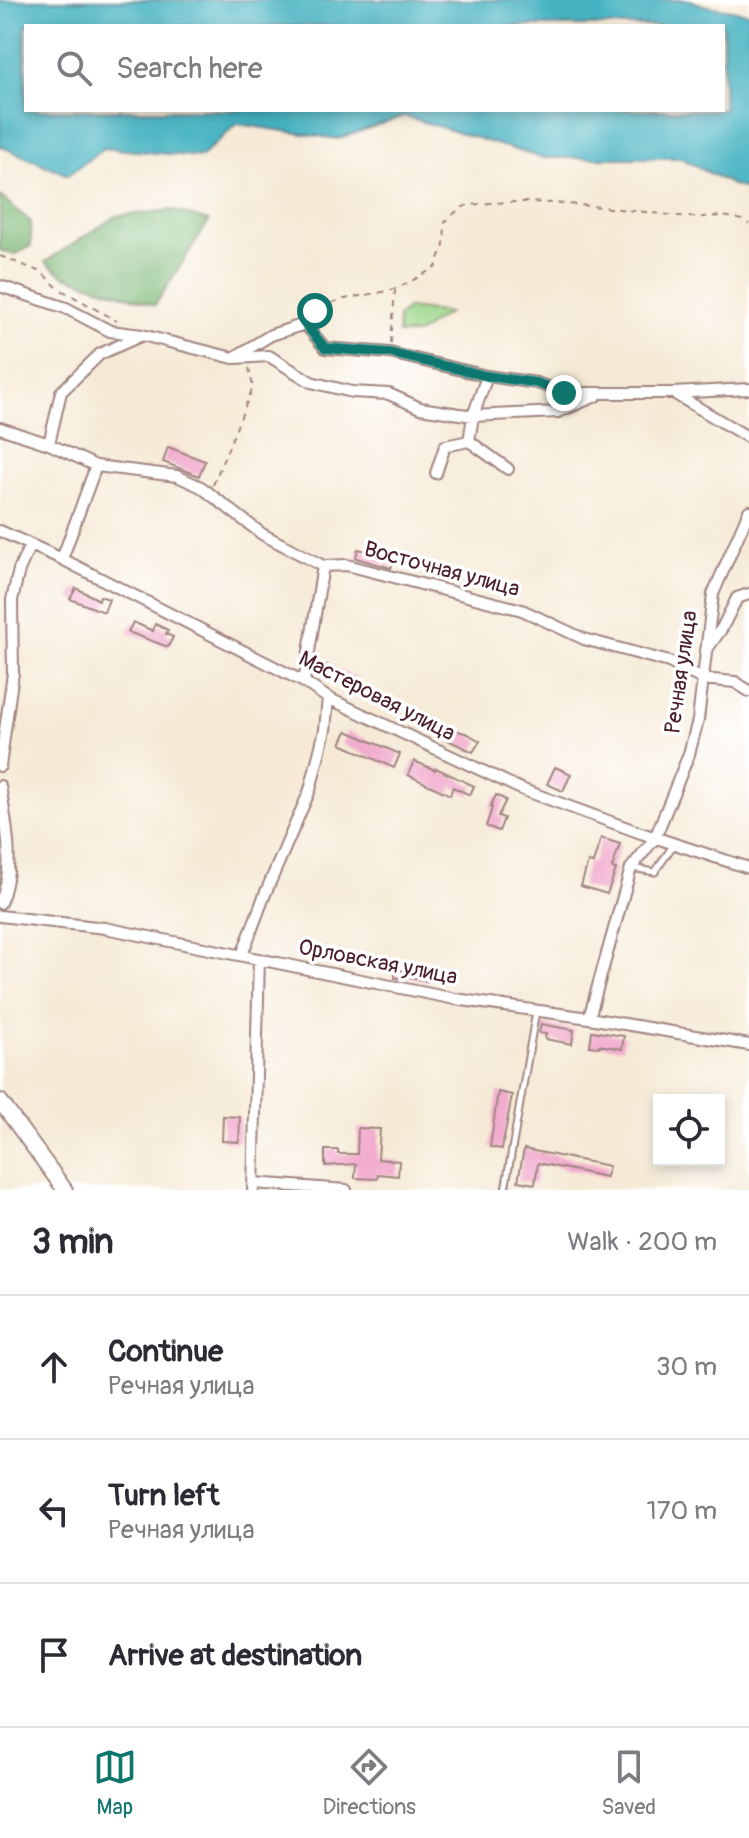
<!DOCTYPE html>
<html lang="en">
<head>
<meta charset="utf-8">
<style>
	:root { --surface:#fff; --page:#f2f2f3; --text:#2b2b33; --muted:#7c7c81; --line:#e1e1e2; --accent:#0f766e }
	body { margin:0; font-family:Pangolin,sans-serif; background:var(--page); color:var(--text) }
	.controls { position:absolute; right:24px; bottom:24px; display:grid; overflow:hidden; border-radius:0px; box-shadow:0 4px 12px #0003 }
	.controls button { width:72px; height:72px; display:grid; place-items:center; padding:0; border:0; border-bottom:2px solid var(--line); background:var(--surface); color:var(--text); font:40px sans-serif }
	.stop { position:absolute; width:24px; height:24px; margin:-18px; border:6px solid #0f766e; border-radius:50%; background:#fff }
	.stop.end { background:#0f766e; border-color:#fff; box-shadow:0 2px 8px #0008 }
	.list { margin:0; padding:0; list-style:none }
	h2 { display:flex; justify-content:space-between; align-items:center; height:104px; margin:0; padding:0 32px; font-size:34px }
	h2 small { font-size:26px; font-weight:400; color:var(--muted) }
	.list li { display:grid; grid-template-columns:52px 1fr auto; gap:24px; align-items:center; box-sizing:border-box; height:144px; padding:0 32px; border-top:2px solid var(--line) }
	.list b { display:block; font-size:30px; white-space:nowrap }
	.list p { margin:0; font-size:26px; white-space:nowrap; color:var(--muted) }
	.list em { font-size:26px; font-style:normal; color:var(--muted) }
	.icon { flex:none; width:44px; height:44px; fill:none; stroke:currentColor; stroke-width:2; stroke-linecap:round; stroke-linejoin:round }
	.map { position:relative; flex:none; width:749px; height:1190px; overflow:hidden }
	.search { position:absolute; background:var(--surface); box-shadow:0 4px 12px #0003; left:24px; right:24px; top:24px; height:88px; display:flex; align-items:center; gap:20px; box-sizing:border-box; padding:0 28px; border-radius:0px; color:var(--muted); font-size:30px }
	.sheet { height:536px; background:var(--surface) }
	nav { display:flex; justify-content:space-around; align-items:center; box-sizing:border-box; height:112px; border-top:2px solid var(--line); background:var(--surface); font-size:22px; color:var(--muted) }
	nav a { display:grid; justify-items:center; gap:4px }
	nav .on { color:var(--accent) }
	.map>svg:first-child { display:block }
	.green { fill:#9cd68a; stroke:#737a5a; stroke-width:2 }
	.forest { fill:#7db776; stroke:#646b50; stroke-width:2 }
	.water { fill:#45b2c1; stroke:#486876; stroke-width:2; fill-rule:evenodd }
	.building { fill:#f1abcd }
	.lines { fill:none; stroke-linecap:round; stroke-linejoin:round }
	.service-casing { stroke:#a08480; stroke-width:9 }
	.minor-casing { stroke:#a08480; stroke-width:14 }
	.secondary-casing { stroke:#a08480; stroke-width:18 }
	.path { stroke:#a08480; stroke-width:2; stroke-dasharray:6 6; stroke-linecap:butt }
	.service { stroke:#fff; stroke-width:5 }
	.minor { stroke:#fff; stroke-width:10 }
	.secondary { stroke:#fff; stroke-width:14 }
	.route { stroke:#0f766e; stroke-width:10 }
	.labels { text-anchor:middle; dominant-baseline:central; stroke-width:7; stroke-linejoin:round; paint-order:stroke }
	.street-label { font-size:22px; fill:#4a1f2b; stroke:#fff }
</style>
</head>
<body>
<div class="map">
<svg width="749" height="1190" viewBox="0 0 749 1190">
	<rect width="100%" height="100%" fill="#fff"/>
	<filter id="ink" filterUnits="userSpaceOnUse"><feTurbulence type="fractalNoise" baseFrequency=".0125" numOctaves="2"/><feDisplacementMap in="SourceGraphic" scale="16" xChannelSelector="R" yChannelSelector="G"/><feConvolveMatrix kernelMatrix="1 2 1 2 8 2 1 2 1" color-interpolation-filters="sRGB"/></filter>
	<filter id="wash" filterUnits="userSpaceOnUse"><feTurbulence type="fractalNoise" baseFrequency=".006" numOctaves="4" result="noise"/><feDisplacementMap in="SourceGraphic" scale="32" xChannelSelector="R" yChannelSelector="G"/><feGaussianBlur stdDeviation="1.8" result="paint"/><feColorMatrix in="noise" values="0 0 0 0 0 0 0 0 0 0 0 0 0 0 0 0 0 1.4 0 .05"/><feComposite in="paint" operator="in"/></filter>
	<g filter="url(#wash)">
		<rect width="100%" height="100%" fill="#f6ead6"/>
		<path class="green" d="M408,308L448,313L417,334H398V317Z"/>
		<path class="forest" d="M0,196L31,222V246L14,255L0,250Z
			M172,210L209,221L155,305L65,276L45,262L116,216Z"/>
		<path class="water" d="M0,0H690L703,5L749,13V190L732,185L681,158H542L404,116L338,139L237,124L201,157L104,148L68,175L0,146ZM26,26H723V110H26Z"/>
		<g id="blocks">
			<path class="building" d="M168,447L205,461L199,476L163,462Z
				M358,549L378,554L379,550L395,556L391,568L356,558Z
				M76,588L99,600L100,596L109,599L104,612L70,599Z
				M133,622L153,631L155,624L168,630L166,634L173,637L168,647L128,632Z
				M326,665L358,678L353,689L322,675Z
				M445,727L468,734L480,741L473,752L441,737Z
				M347,731L400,754L394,768L341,744Z
				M414,761L435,770L436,768L474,786L470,795L453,787L450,795L408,775Z
				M555,767L571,774L563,791L547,784Z
				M496,795L506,800L498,816L504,818L499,831L486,826L492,808L490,807Z
				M601,838L620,844L612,868L616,869L607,894L581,886L588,862L593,863Z
				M420,965L431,967L427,981L407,976V978H395V970L418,971Z
				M541,1024L574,1030L572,1044L545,1039L546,1034L539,1033Z
				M592,1031L624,1036L622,1049L599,1045V1047L590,1046Z
				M498,1092L512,1095L502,1149L490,1147Z
				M223,1116L240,1117L239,1142L222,1141Z
				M358,1128L380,1129L378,1159L399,1161L398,1176L378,1174L377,1179L355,1178L356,1164L325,1166V1150H338V1154H357Z
				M524,1149L609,1166L606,1177L538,1163L535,1184L518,1181Z"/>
		</g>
	</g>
	<g filter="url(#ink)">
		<use href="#blocks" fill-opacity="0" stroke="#a08480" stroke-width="2"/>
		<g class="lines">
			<g class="service-casing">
				<path id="service" d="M632,868L655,872L674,844
					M505,1190L536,1011"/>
			</g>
			<g class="minor-casing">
				<path id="minor" d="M0,286L66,308L110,331L142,335L233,358L271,335L305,324L325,348L390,353L487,376L537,383L564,393H673L749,389
					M236,358L269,356L311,382L352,392L389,394L420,408L473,416L558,412L596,396
					M675,394L749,438
					M0,428L49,444L96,466L177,476L201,487L262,534L323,566L347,565L522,610L584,639L669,662L702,679L735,682L749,691
					M469,441L508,469
					M49,444L61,392L100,354L140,336
					M436,473L445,446L469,441L473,416L487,376
					M0,531L62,559L304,682L328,698L521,789L641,833L749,868
					M62,559L96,466
					M705,652L722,628L737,598L749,594
					M304,682L323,566
					M0,766L13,673L12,600L19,570L30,545
					M0,786C6,823 16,868 0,903
					M0,916L105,928L455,999L589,1018L749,1045
					M242,955L265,894L310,790L325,730L328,698
					M589,1018L631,868L655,838L689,754L698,720L713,594L749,511
					M254,1183L346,1190
					M253,1190L259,959"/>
			</g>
			<g class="secondary-casing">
				<path id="secondary" d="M0,1101L65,1190"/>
			</g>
			<path class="path" d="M0,256L41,272L58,288L117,321
				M312,316C331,294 370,298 396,288C410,283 423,274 436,267L444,245L445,222C452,216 460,206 470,205C543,196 617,210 690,217C712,218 730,212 749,224
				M391,343L395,290
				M213,485L253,387L249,368"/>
			<use href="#service" class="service"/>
			<use href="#minor" class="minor"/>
			<use href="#secondary" class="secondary"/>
		</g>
	</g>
	<g class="lines" filter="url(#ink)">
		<path class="route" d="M315,311L305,324L325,348L390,353L487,376L537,383L564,393"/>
	</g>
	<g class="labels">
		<g class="street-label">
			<text transform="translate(442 569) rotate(15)">Восточная улица</text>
			<text transform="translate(681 672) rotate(-82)">Речная улица</text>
			<text transform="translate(377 696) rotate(27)">Мастеровая улица</text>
			<text transform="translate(378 962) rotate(11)">Орловская улица</text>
		</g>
	</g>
</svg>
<div class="controls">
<button><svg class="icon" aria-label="locate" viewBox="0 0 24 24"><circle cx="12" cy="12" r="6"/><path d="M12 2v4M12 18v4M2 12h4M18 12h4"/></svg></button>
</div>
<div class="stop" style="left:315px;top:311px"></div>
<div class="stop end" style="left:564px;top:393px"></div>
<div class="search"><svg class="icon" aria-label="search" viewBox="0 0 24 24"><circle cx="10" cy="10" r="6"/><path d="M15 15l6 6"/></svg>Search here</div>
</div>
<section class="sheet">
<h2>3 min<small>Walk · 200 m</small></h2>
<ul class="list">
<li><svg class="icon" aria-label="ahead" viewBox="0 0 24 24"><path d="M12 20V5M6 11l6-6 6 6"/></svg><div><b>Continue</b><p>Речная улица</p></div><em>30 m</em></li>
<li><svg class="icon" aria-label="left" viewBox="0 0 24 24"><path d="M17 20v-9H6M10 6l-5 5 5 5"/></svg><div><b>Turn left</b><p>Речная улица</p></div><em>170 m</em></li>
<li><svg class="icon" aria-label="arrive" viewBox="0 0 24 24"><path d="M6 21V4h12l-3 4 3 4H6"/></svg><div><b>Arrive at destination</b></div></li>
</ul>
</section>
<nav>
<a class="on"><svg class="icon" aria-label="map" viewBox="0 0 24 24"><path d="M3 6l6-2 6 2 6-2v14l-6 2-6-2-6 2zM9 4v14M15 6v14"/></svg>Map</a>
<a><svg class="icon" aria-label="directions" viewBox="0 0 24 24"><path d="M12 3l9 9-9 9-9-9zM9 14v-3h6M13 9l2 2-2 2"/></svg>Directions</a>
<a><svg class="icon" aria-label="saved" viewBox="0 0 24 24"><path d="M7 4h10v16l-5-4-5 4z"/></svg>Saved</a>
</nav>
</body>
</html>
